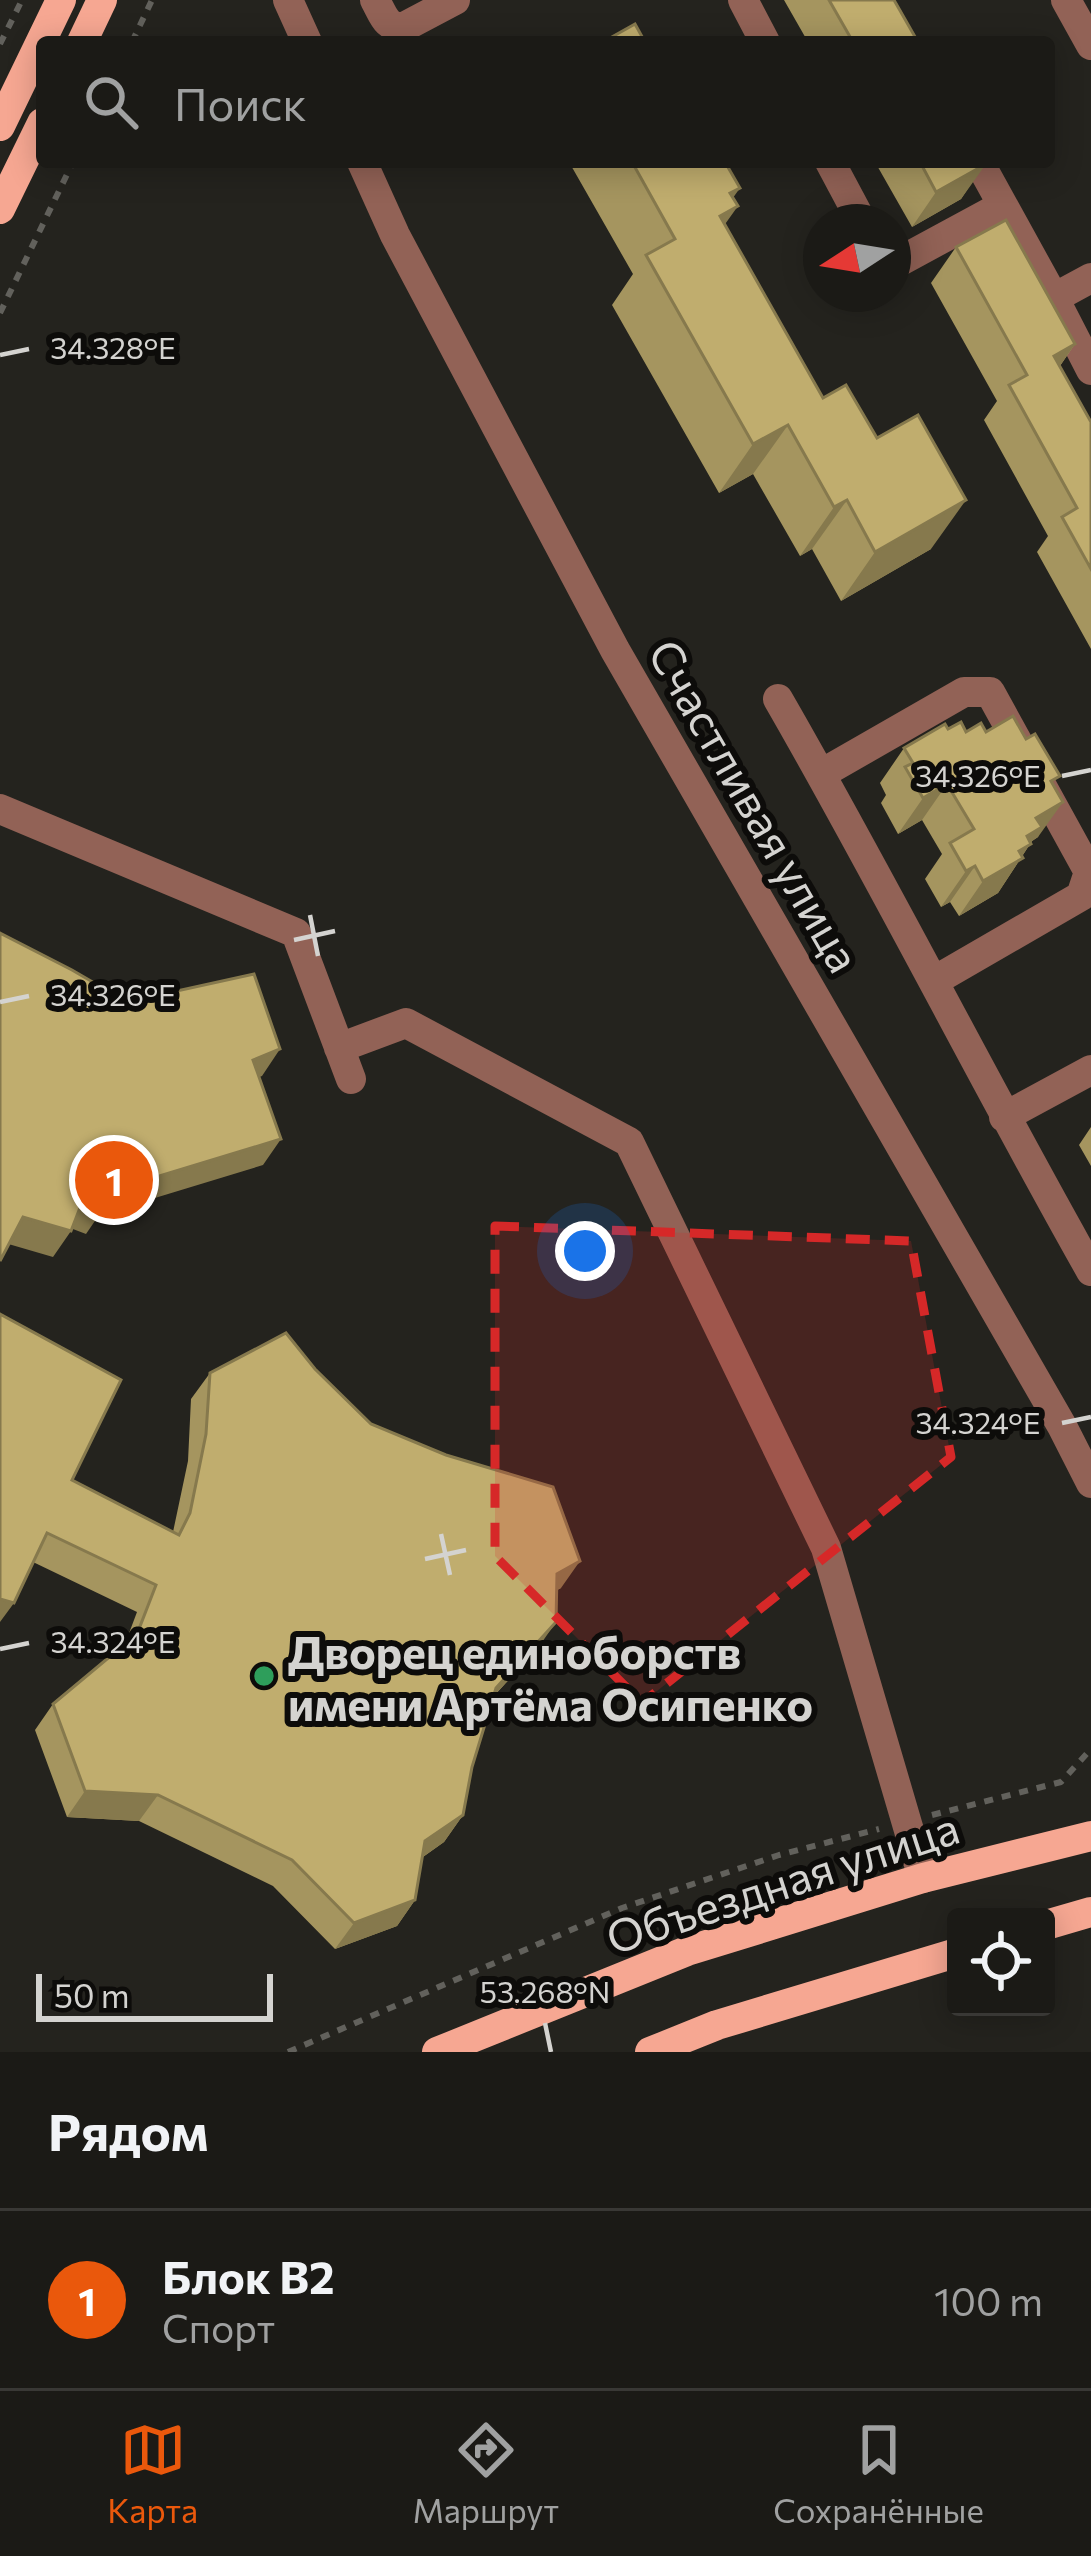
<!DOCTYPE html>
<html lang="ru">
<head>
<meta charset="utf-8">
<style>
	:root { --surface:#1b1a16; --page:#24231f; --text:#f1f3f6; --muted:#a0a1a1; --line:#393835; --accent:#ea580c }
	body { margin:0; font-family:Commissioner,sans-serif; background:var(--page); color:var(--text) }
	.controls { position:absolute; right:36px; bottom:36px; display:grid; overflow:hidden; border-radius:12px; box-shadow:0 6px 30px #0003 }
	.controls button { width:108px; height:108px; display:grid; place-items:center; padding:0; border:0; border-bottom:3px solid var(--line); background:var(--surface); color:var(--text); font:60px sans-serif }
	.compass { position:absolute; left:803px; top:204px; width:108px; height:108px; border-radius:50%; background:var(--surface); box-shadow:0 6px 30px #0003; rotate:258deg }
	.scale { position:absolute; left:36px; bottom:30px; width:237px; box-sizing:border-box; padding-left:12px; border:6px solid #d4d3d0; border-top:0; font-size:33px; line-height:42px; white-space:nowrap; color:#d4d3d0; -webkit-text-stroke:9px #0d0c0a; paint-order:stroke }
	.you { position:absolute; left:585px; top:1251px; width:42px; height:42px; margin:-30px; border:9px solid #fff; border-radius:50%; background:#1a73e8; box-shadow:0 0 0 18px #1a73e833 }
	.badge { display:grid; place-items:center; width:78px; height:78px; border-radius:50%; background:var(--accent); color:#fff; font-size:39px; font-weight:700 }
	.pin { position:absolute; translate:-50% -50%; border:6px solid #fff; box-shadow:0 3px 12px #0006 }
	.list { margin:0; padding:0; list-style:none }
	h2 { display:flex; justify-content:space-between; align-items:center; height:156px; margin:0; padding:0 48px; font-size:51px }
	h2 small { font-size:39px; font-weight:400; color:var(--muted) }
	.list li { display:grid; grid-template-columns:78px 1fr auto; gap:36px; align-items:center; box-sizing:border-box; height:180px; padding:0 48px; border-top:3px solid var(--line) }
	.list b { display:block; font-size:45px; white-space:nowrap }
	.list p { margin:0; font-size:39px; white-space:nowrap; color:var(--muted) }
	.list em { font-size:39px; font-style:normal; color:var(--muted) }
	.icon { flex:none; width:66px; height:66px; fill:none; stroke:currentColor; stroke-width:2; stroke-linecap:round; stroke-linejoin:round }
	.map { position:relative; flex:none; width:1091px; height:2052px; overflow:hidden }
	.search { position:absolute; background:var(--surface); box-shadow:0 6px 30px #0003; left:36px; right:36px; top:36px; height:132px; display:flex; align-items:center; gap:30px; box-sizing:border-box; padding:0 42px; border-radius:12px; color:var(--muted); font-size:45px }
	.sheet { height:336px; background:var(--surface) }
	nav { display:flex; justify-content:space-around; align-items:center; box-sizing:border-box; height:168px; border-top:3px solid var(--line); background:var(--surface); font-size:33px; color:var(--muted) }
	nav a { display:grid; justify-items:center; gap:6px }
	nav .on { color:var(--accent) }
	.map>svg:first-child { display:block }
	.lines { fill:none; stroke-linecap:round; stroke-linejoin:round }
	.path { stroke:#62615c; stroke-width:6; stroke-dasharray:9 9; stroke-linecap:butt }
	.minor { stroke:#926256; stroke-width:30 }
	.major { stroke:#f6a792; stroke-width:30 }
	.wall { fill:#a5955f }
	.shaded-wall { fill:#86794d }
	.building { fill:#c0ad6e; stroke:#86794d; stroke-width:3 }
	.marked { fill:#d62828; fill-opacity:0.2; stroke:#d62828; stroke-width:9; stroke-dasharray:24 15; stroke-linejoin:round }
	.ticks { fill:none; stroke:#d4d3d0; stroke-width:4.5 }
	.leisure-dot { fill:#2e9e5b; stroke:#0d0c0a; stroke-width:4.5 }
	.labels { text-anchor:middle; dominant-baseline:central; stroke-width:12; stroke-linejoin:round; paint-order:stroke }
	.street-label { font-size:45px; fill:#d4d3d0; stroke:#0d0c0a }
	.poi-label { font-size:45px; font-weight:bold; fill:#d4d3d0; stroke:#0d0c0a; text-anchor:start }
	.ticks-label { font-size:30px; text-anchor:middle; fill:#d4d3d0; stroke:#0d0c0a; stroke-width:12; stroke-linejoin:round; paint-order:stroke }
</style>
</head>
<body>
<div class="map">
<svg width="1091" height="2052" viewBox="0 0 1091 2052">
	<rect width="100%" height="100%" fill="#24231e"/>
	<g class="lines">
		<path class="path" d="M132,42L152,0
			M0,44L22,0
			M0,313L73,162
			M932,1815L1061,1782L1091,1749
			M288,2052L622,1908L779,1855L879,1829"/>
		<path class="minor" d="M288,0L307,42
			M375,0C383,14 386,29 404,27L455,0
			M743,0L765,42
			M1066,0L1091,45
			M362,162L395,235L615,650L1062,1426L1091,1483
			M830,162L862,222
			M979,162L1054,298
			M893,265L1002,206
			M1091,278L1054,298L1091,370
			M778,699C887,888 984,1082 1091,1271
			M821,774L964,692H990L1089,872L1081,896L934,981
			M0,809L296,933L351,1079
			M339,1048L406,1023L629,1142L826,1548L923,1878
			M1004,1117L1091,1070"/>
		<path class="major" d="M82,42L102,0
			M0,126L61,0
			M0,209L42,123
			M1046,1925L1091,1912
			M437,2052L687,1951L923,1878L1091,1836
			M650,2052L717,2025L956,1953"/>
	</g>
	<path class="wall" d="M784,0H894L918,42H808Z
		M569,162H725L733,197L725,224L823,398L931,549L841,601L812,549L800,556L753,474L719,493L612,305L633,274Z
		M875,162H985L961,199L912,227Z
		M956,247L1075,344L1060,366L1091,422V649L1037,552L1048,536L984,420L997,401L931,283Z
		M948,729L986,732L1054,785L1038,837L1032,841L998,893L959,916L950,902L941,907L925,879L942,854L922,820L898,834L881,803L886,795L880,783L904,748Z
		M1091,1127V1166L1079,1145Z
		M315,1369L371,1424L561,1588L557,1590L538,1648L493,1697L472,1767L463,1815L444,1842L423,1857L415,1900L397,1926L335,1949L273,1886L139,1821L67,1817L35,1730L53,1704L125,1644L137,1612L33,1562L72,1480L173,1532L188,1461L191,1399L210,1373Z"/>
	<path class="shaded-wall" d="M986,164L961,199L912,227L936,192Z
		M740,188L720,216L738,206L703,255L685,265L705,237L696,242L730,193Z
		M1075,344L1050,380L1054,356Z
		M788,425L753,474L719,493L753,444Z
		M847,500L812,549L800,556L834,507Z
		M966,500L931,549L841,601L875,552Z
		M947,784L922,820L898,834L923,798Z
		M1063,802L1038,837L1032,841L998,893L959,916L983,881L1036,818Z
		M975,866L950,902L941,907L966,871Z
		M280,1049L262,1076L235,1086L253,1060Z
		M281,1139L263,1165L99,1215L86,1234L65,1226L83,1200Z
		M23,1217L71,1231L53,1257L5,1243Z
		M580,1561L561,1588L539,1600L557,1574Z
		M0,1599L14,1603L0,1622Z
		M556,1622L538,1648L477,1714L496,1688Z
		M85,1791L158,1795L139,1821L67,1817Z
		M463,1815L444,1842L407,1868L425,1841Z
		M415,1900L397,1926L335,1949L354,1923Z"/>
	<path class="building" d="M829,0H894L918,42H853Z
		M635,24L645,42H603Z
		M632,162H725L740,188L730,193L738,206L720,216L823,398L846,385L877,438L918,415L966,500L875,552L847,500L834,507L788,425L753,444L646,255L675,239Z
		M920,162H985L986,164L936,192Z
		M1006,220L1075,344L1054,356L1091,422V569L1062,517L1077,508L1009,385L1027,375L956,247Z
		M1013,716L1026,739L1035,734L1060,776L1051,781L1063,802L1036,818L1042,827L1027,836L1031,844L1019,851L1023,858L983,881L975,866L966,871L950,843L974,829L947,784L923,798L905,767L913,763L904,748L945,724L948,729L961,722L966,732L981,723L986,732Z
		M0,933L72,970L127,1002L254,974L280,1049L253,1060L281,1139L110,1191L104,1207L83,1200L71,1231L23,1217L0,1261Z
		M0,1314L121,1380L72,1480L179,1535L190,1513L206,1434L210,1373L286,1333L315,1369L371,1424L446,1455L553,1487L580,1561L557,1574L556,1622L496,1688L472,1767L463,1815L425,1841L415,1900L354,1923L292,1860L158,1795L85,1791L53,1704L137,1634L156,1585L47,1533L14,1603L0,1599Z"/>
	<path class="marked" d="M495,1226L911,1241L951,1457L642,1703L495,1556Z"/>
	<path class="ticks" d="M0,355L29,349M1062,776L1091,770M310,915L318,956M294,940L335,931M0,1002L29,996M1062,1423L1091,1417M441,1534L450,1575M425,1559L466,1550M0,1649L29,1643M545,2023L551,2052"/>
	<circle class="leisure-dot" cx="264" cy="1676" r="12"/>
	<g class="labels">
		<g class="street-label">
			<text transform="translate(756 805) rotate(60)">Счастливая улица</text>
			<text transform="translate(782 1881) rotate(-18)">Объездная улица</text>
		</g>
		<g class="poi-label">
			<text x="288" y="1650">Дворец единоборств<tspan x="288" dy="52">имени Артёма Осипенко</tspan></text>
		</g>
	</g>
	<g class="ticks-label">
		<text x="113" y="359">34.328°E</text>
		<text x="978" y="787">34.326°E</text>
		<text x="113" y="1006">34.326°E</text>
		<text x="978" y="1434">34.324°E</text>
		<text x="113" y="1653">34.324°E</text>
		<text x="545" y="2003">53.268°N</text>
	</g>
</svg>
<div class="controls">
<button><svg class="icon" aria-label="locate" viewBox="0 0 24 24"><circle cx="12" cy="12" r="6"/><path d="M12 2v4M12 18v4M2 12h4M18 12h4"/></svg></button>
</div>
<svg class="compass" viewBox="-18 -18 36 36"><path d="M0-13l5 13h-10z" fill="#e53935"/><path d="M0 13l5-13h-10z" fill="#a0a1a1"/></svg>
<div class="scale">50 m</div>
<div class="you"></div>
<div class="pin badge" style="left:114px;top:1180px">1</div>
<div class="search"><svg class="icon" aria-label="search" viewBox="0 0 24 24"><circle cx="10" cy="10" r="6"/><path d="M15 15l6 6"/></svg>Поиск</div>
</div>
<section class="sheet">
<h2>Рядом<small></small></h2>
<ul class="list">
<li><span class="badge">1</span><div><b>Блок В2</b><p>Спорт</p></div><em>100 m</em></li>
</ul>
</section>
<nav>
<a class="on"><svg class="icon" aria-label="map" viewBox="0 0 24 24"><path d="M3 6l6-2 6 2 6-2v14l-6 2-6-2-6 2zM9 4v14M15 6v14"/></svg>Карта</a>
<a><svg class="icon" aria-label="directions" viewBox="0 0 24 24"><path d="M12 3l9 9-9 9-9-9zM9 14v-3h6M13 9l2 2-2 2"/></svg>Маршрут</a>
<a><svg class="icon" aria-label="saved" viewBox="0 0 24 24"><path d="M7 4h10v16l-5-4-5 4z"/></svg>Сохранённые</a>
</nav>
</body>
</html>
